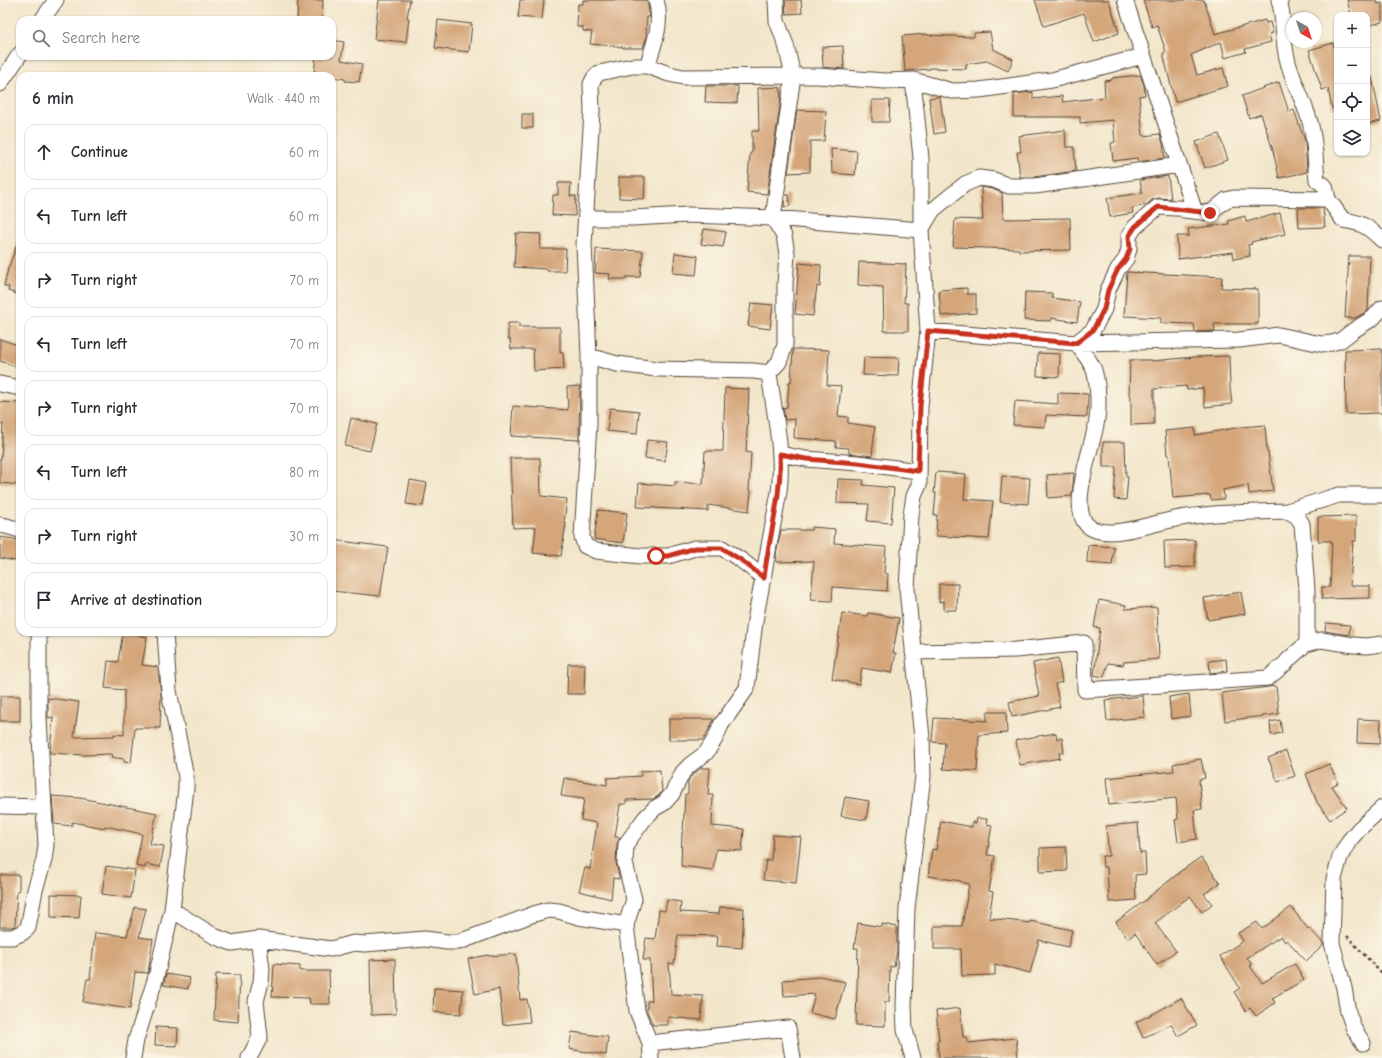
<!DOCTYPE html>
<html lang="en">
<head>
<meta charset="utf-8">
<style>
	:root { --surface:#fff; --page:#f2f2f3; --text:#2b2b33; --muted:#7c7c81; --line:#e1e1e2 }
	body { margin:0; font-family:"Comic Neue",sans-serif; background:var(--page); color:var(--text) }
	.controls { position:absolute; right:12px; top:12px; display:grid; overflow:hidden; border-radius:8px; box-shadow:0 1px 3px #0004 }
	.controls button { width:36px; height:36px; display:grid; place-items:center; padding:0; border:0; border-bottom:1px solid var(--line); background:var(--surface); color:var(--text); font:20px sans-serif }
	.compass { position:absolute; left:1286px; top:12px; width:36px; height:36px; border-radius:50%; background:var(--surface); box-shadow:0 1px 3px #0004; rotate:141deg }
	.stop { position:absolute; width:12px; height:12px; margin:-9px; border:3px solid #c8321e; border-radius:50%; background:#fff }
	.stop.end { background:#c8321e; border-color:#fff; box-shadow:0 1px 4px #0008 }
	.list { margin:0; padding:0; list-style:none }
	h2 { display:flex; justify-content:space-between; align-items:center; height:52px; margin:0; padding:0 16px; font-size:17px }
	h2 small { font-size:13px; font-weight:400; color:var(--muted) }
	.list li { display:grid; grid-template-columns:26px 1fr auto; gap:12px; align-items:center; box-sizing:border-box; height:56px; margin:0 8px 8px; padding:0 8px; border:1px solid var(--line); border-radius:12px }
	.list b { display:block; font-size:15px; white-space:nowrap }
	.list em { font-size:13px; font-style:normal; color:var(--muted) }
	.icon { flex:none; width:22px; height:22px; fill:none; stroke:currentColor; stroke-width:2; stroke-linecap:round; stroke-linejoin:round }
	.map { position:relative; flex:none; width:1382px; height:1058px; overflow:hidden }
	.search { position:absolute; background:var(--surface); box-shadow:0 1px 3px #0004; left:16px; top:16px; width:320px; height:44px; display:flex; align-items:center; gap:10px; box-sizing:border-box; padding:0 14px; border-radius:12px; color:var(--muted); font-size:15px }
	.panel { position:absolute; background:var(--surface); box-shadow:0 1px 3px #0004; left:16px; top:72px; width:320px; height:564px; border-radius:12px }
	.map>svg:first-child { display:block }
	.building { fill:#d4a67a }
	.lines { fill:none; stroke-linecap:round; stroke-linejoin:round }
	.minor-casing { stroke:#564638; stroke-width:17 }
	.path { stroke:#564638; stroke-width:2.5; stroke-dasharray:3 3; stroke-linecap:butt }
	.minor { stroke:#fff; stroke-width:15 }
	.route { stroke:#c8321e; stroke-width:5 }
</style>
</head>
<body>
<div class="map">
<svg width="1382" height="1058" viewBox="0 0 1382 1058">
	<rect width="100%" height="100%" fill="#fcf5e5"/>
	<filter id="ink" filterUnits="userSpaceOnUse"><feTurbulence type="fractalNoise" baseFrequency=".025" numOctaves="2"/><feDisplacementMap in="SourceGraphic" scale="8" xChannelSelector="R" yChannelSelector="G"/><feConvolveMatrix kernelMatrix="1 2 1 2 8 2 1 2 1" color-interpolation-filters="sRGB"/></filter>
	<filter id="wash" filterUnits="userSpaceOnUse"><feTurbulence type="fractalNoise" baseFrequency=".012" numOctaves="4" result="noise"/><feDisplacementMap in="SourceGraphic" scale="16" xChannelSelector="R" yChannelSelector="G"/><feGaussianBlur stdDeviation="0.9" result="paint"/><feColorMatrix in="noise" values="0 0 0 0 0 0 0 0 0 0 0 0 0 0 0 0 0 1.4 0 .05"/><feComposite in="paint" operator="in"/></filter>
	<g filter="url(#wash)">
		<rect width="100%" height="100%" fill="#f2e6ca"/>
		<g id="blocks">
			<path class="building" d="M298,0H323L322,20H297Z
				M379,0H410L407,18H409L406,42L374,39Z
				M520,0H544L542,19L518,17Z
				M583,0H647L650,17H647L646,39L643,48H623V47L590,44L592,32L583,31V27H577L578,4H583Z
				M785,0H801L802,13L786,14Z
				M1035,0H1109L1119,33L1094,42L1084,13L1044,26Z
				M1143,0H1204L1215,34L1265,20L1266,23L1270,22L1273,33L1269,34L1271,42L1245,49L1246,52L1225,58L1221,42L1191,55L1197,75L1223,68L1228,86L1175,102L1163,53L1166,52L1157,25L1152,27Z
				M1347,0H1377L1378,4L1382,3V22L1367,26V15H1351Z
				M438,20L472,24L469,52L435,48Z
				M990,32L993,49L1013,59L1008,71L987,61L966,64V69L930,68V69L905,71L902,36L927,34V35L974,37V33Z
				M332,40L344,42L341,60L362,64L359,82L345,81V79L314,74L316,56H332Z
				M1333,43L1337,58V109H1332L1328,88L1322,90L1309,50Z
				M843,46L844,69L823,67L822,47Z
				M1140,75L1144,85L1145,95L1139,96L1143,136L1160,134L1163,144L1165,158L1138,162L1137,158L1113,161L1111,143L1115,142L1113,120L1080,123V117H1014V94L1033,92V99L1062,96L1063,102L1105,97L1104,81L1112,80V78Z
				M1367,77H1372L1381,121L1367,124Z
				M1279,82L1289,112L1294,110L1305,141L1307,172L1279,178L1273,150L1261,114L1249,118L1242,96Z
				M706,86H738L737,103L705,102Z
				M780,87L781,100L767,194L747,192L750,153H752V131H759L758,88Z
				M938,97H940L945,132L934,134L929,98Z
				M872,100H890L889,122H872Z
				M797,110L826,111L824,141H810V172L788,173Z
				M522,114H533V128H522Z
				M1065,130L1066,147H1074L1076,171L1034,177H1020L1017,152H1021L1019,136Z
				M1219,134L1228,160L1205,168L1196,142Z
				M831,149L857,151L855,175L832,173Z
				M1168,176L1171,199L1158,198L1152,200L1146,205L1132,208L1133,213L1110,217L1107,198L1142,193L1140,180Z
				M619,177H645L644,199L619,198Z
				M558,183H571L570,196H576L575,216L552,215L553,195H558Z
				M981,187L992,189L1002,193L1003,219L1070,218L1071,250L1019,251V249L953,247L955,219L983,220Z
				M785,195H789L790,206L784,207Z
				M1298,208H1323L1325,227L1299,228Z
				M1280,213L1285,234L1251,242L1252,244L1248,245L1250,256L1234,259L1233,252L1178,259L1177,236H1189L1188,229L1229,224L1228,221L1245,216L1246,222Z
				M704,229L726,232L723,247L701,244Z
				M516,233L541,234L540,249H566L565,271H547V269L514,267Z
				M18,242H20V295L8,291L9,287L4,286L8,269Z
				M596,249L643,251L640,277H626V279H609L610,274L595,273Z
				M675,253L698,256L696,275L673,273Z
				M1349,256H1370L1368,311L1355,318H1345Z
				M859,262L906,264L904,303H908V331H884L883,287L858,285Z
				M799,263L821,265L820,287L817,286L813,316L795,314Z
				M1127,272L1222,277L1221,288L1258,289V324H1214L1215,331L1195,332L1194,324L1161,323V318L1124,316Z
				M967,288V294H976V313L941,316L939,290Z
				M1025,292L1052,293V298L1080,302L1077,322L1051,318V321L1024,320Z
				M751,303L773,305L770,329L748,326Z
				M508,323H519V327H560V352H563L564,369L534,371L533,349H511L510,339H508Z
				M0,339L20,346V368L0,361Z
				M793,349L829,350L827,385L841,386L838,416L848,417V423L875,427L872,456L849,453V448L836,447V441L794,438L795,419L785,420L783,408L787,407L789,382H791Z
				M1382,349V413L1346,414L1345,350Z
				M1038,353L1060,354L1059,377L1037,376Z
				M1229,356L1230,388L1232,404L1205,407L1203,388L1187,390L1186,386L1154,389V424L1131,425V396H1129L1130,360H1152V361L1194,357Z
				M864,357L899,358L898,376L863,375Z
				M580,386L579,440L511,436L513,406L568,410L567,387Z
				M725,388L749,389L746,452L751,453L749,490L751,491L749,511L708,505V511L637,507L639,483L675,486V482L703,484L705,451H723Z
				M1058,393L1088,394L1087,417L1046,415L1045,427L1013,425L1015,401L1058,404Z
				M0,402L20,403V485L0,483V459H1L3,424H0Z
				M610,408L639,411L637,434L607,431Z
				M351,418L377,424L370,451L345,446Z
				M1265,425L1267,452H1268L1273,491L1249,494L1248,485L1223,490L1224,499L1211,500L1210,495L1173,498L1169,455H1167L1165,431L1195,428V435L1241,427Z
				M647,440L668,442L665,461L645,458Z
				M1103,442H1125L1126,477H1128L1126,500L1114,499L1116,467H1103Z
				M510,458H540L541,496L567,499L564,523H566L561,556L533,553L536,527L513,528Z
				M936,472L966,474L964,499L993,501L989,539L936,536L937,515H934L936,493H934Z
				M1074,473L1072,496L1048,498L1047,475Z
				M1002,476L1030,478L1028,504L1000,502Z
				M838,479L864,480L863,485L894,488L891,523L867,521L869,504L837,503Z
				M410,480L427,483L423,506L406,504Z
				M598,510L627,513L623,543L594,539Z
				M1356,516V541H1353L1350,586H1370V598L1322,599V587H1330L1332,541H1318V517Z
				M812,527L835,529L834,543L886,547L884,573L888,574L887,591L833,587L832,601L811,600L814,561L777,562L776,555L781,530H811Z
				M0,537L20,540V562L0,558Z
				M332,540L388,547L380,596L332,591Z
				M1195,540V567L1165,568L1164,541Z
				M1088,545L1114,547L1112,565L1087,563Z
				M939,584H958L957,610H944V601L939,602Z
				M1241,592L1245,614L1208,620L1204,598Z
				M1099,600L1126,605L1125,609L1157,607L1159,659L1124,662L1123,665L1108,663L1104,677L1094,675L1100,628L1094,627Z
				M842,613L867,616L868,613L899,618L893,653H896L892,673L862,668L859,684L832,679Z
				M1326,623L1350,625L1349,635L1325,631Z
				M123,632H134L133,634L147,637L142,665L158,667L161,695L160,728H135L131,763L124,762V759L111,757L112,754L84,755L50,753L53,717L48,718V698L79,702L74,737L114,736V734L124,735V690L105,688L108,661L118,662Z
				M1058,658L1062,682L1055,684L1060,707L1012,717L1009,702L1039,696L1033,663Z
				M1226,659L1227,671L1210,673L1209,661Z
				M568,664H585L584,694H567Z
				M1276,686L1279,714L1225,721L1222,693Z
				M1189,694L1191,716L1171,719L1169,697Z
				M0,696H20V721H0Z
				M1143,696L1145,717L1107,721L1105,700Z
				M987,712H1006L1007,733L979,735L977,771L943,769L945,743L932,742L934,718L987,721Z
				M669,719H713V722L703,740H669Z
				M1358,719L1381,720L1380,744L1357,743Z
				M1280,720L1282,733L1271,735L1270,722Z
				M1056,733L1057,739L1062,738L1064,752L1059,753L1060,758L1020,765L1016,740Z
				M1286,751L1295,776L1278,782L1268,758Z
				M1201,759L1205,778L1199,780L1202,809L1194,810L1197,839L1178,842L1175,820L1178,819L1176,798L1109,805L1106,778L1174,771L1173,764Z
				M1329,764L1338,783L1332,786L1347,808L1330,820L1317,802L1306,774Z
				M701,768H710L708,795H713L712,826L744,829L742,851L716,849L713,870L681,866L682,832H683L685,794H688V781L690,777Z
				M660,770L662,792L658,796L653,799L626,800V804H620L615,837H620L617,844L616,863L619,876V879L613,878L611,899L579,891L585,868L590,869L597,823L581,820L584,799L561,796L564,778L607,785V778L641,776V771Z
				M52,796L80,798L157,813L150,844L164,846L160,867L146,864L145,868L136,866L142,834L105,826L104,828L72,822V826L54,824Z
				M845,797L869,801L866,820L841,816Z
				M977,818L987,819L986,824L992,825L987,855L995,856L989,891L993,892L989,918L1030,923V921L1072,930L1068,947L1039,940L1030,973L995,964V975L962,976L961,949H934V926H962L969,884L961,882V881L928,876L932,849L936,850L941,821L972,827V822L976,823Z
				M1138,823L1140,853H1145L1146,874L1135,875L1136,900L1109,902L1107,867H1103L1102,856H1109L1106,826Z
				M773,835L801,837L796,883L763,880L766,860H771Z
				M1066,847L1067,871L1040,872V848Z
				M1201,857L1220,883L1204,894L1212,904L1202,912L1190,896L1155,923L1176,951L1157,965L1135,933L1128,939L1116,922L1147,899H1146L1179,873H1178Z
				M106,866L135,870L131,898L102,894Z
				M0,875H19V891H17L15,926L12,927H0Z
				M51,894L81,895L79,918L51,917Z
				M667,900L681,902L680,912L719,914L720,907L744,908L742,948L717,946L718,936L678,935L674,964L669,963L671,994L703,996L701,1020L668,1017V1025H653L647,1011V1001H652L650,960H643L646,938L655,939L659,910L665,911Z
				M135,907L146,909L139,937L153,939L148,973L135,972L130,1009L83,1002L87,979H90L95,933L127,936Z
				M1291,907L1308,929L1309,928L1323,943V946L1306,961L1287,940L1285,942L1281,936L1247,958L1252,965L1250,966L1262,983L1295,964L1304,980L1272,998L1275,1003L1256,1016L1250,1008L1246,1011L1234,992L1240,988L1220,956L1243,941L1238,933L1257,922L1262,929Z
				M858,923L882,927V924L897,927V951L894,967L890,966L889,1002H885V1026L856,1025L858,948H854Z
				M516,954L520,1000L527,999L530,1022L503,1025L499,989L475,994L468,959L488,955V956Z
				M395,959L396,1014L371,1015L370,960Z
				M274,964L300,966V971H329L330,1004H310L309,998L272,997Z
				M166,974L190,978L188,989L163,985Z
				M216,974L240,975L238,1022L214,1020Z
				M820,976L845,982L835,1019L810,1013L815,994L784,996L783,980L819,977Z
				M434,988L463,990L461,1014L433,1012Z
				M1181,998L1197,1025L1178,1036L1171,1024L1143,1038L1136,1022L1155,1013Z
				M960,1008L963,1037H967L968,1043L1016,1038L1018,1058H939L937,1041H939L936,1011Z
				M156,1027L178,1028L177,1046L155,1045Z
				M572,1032L608,1037L606,1055L569,1049Z"/>
		</g>
	</g>
	<g filter="url(#ink)">
		<use href="#blocks" fill-opacity="0" stroke="#564638" stroke-width="1"/>
		<g class="lines">
			<g class="minor-casing">
				<path id="minor" d="M1125,0L1194,209L1158,207L1135,227L1129,236V249L1126,259L1118,269L1108,290L1104,309L1093,330L1076,343C1082,351 1094,365 1095,374C1098,386 1099,406 1097,419C1094,444 1068,506 1087,525C1093,531 1102,532 1110,532C1135,532 1162,520 1187,517C1220,512 1254,512 1287,511L1297,516L1302,524L1307,590V641L1306,644
					M1279,0C1285,19 1282,39 1287,58C1291,77 1301,95 1307,113C1315,133 1315,159 1317,180L1325,186L1328,199
					M42,20L56,0
					M647,66C654,45 663,22 656,0
					M913,80L921,158V230L928,331L920,406L919,485L914,496L911,515L907,589L922,738L923,776L907,908L904,1006L905,1030L913,1058
					M0,84L20,54
					M1184,210L1210,213L1226,200L1234,198L1328,199L1343,220C1363,223 1367,226 1382,240
					M586,218H633L687,215L773,218L921,230L933,210L965,184L979,178L994,180L1009,186H1035L1179,165
					M928,331L1076,343L1239,340L1279,335L1321,344L1332,343L1341,340L1354,330L1373,318L1382,308
					M769,373L779,362L785,345V284L787,254L784,236L773,218L793,76L786,45L777,21L776,0
					M0,384L20,388
					M780,454L806,459L858,463L918,471
					M1287,511L1339,495H1382
					M0,525L6,526L20,530
					M764,578L741,560L722,548H695L668,556H641L596,551L585,546L582,537L589,424V356L584,244L592,111L591,84L594,78L599,73L632,66H647L669,74L683,77L793,76H818L885,81L913,80L952,91L979,90L1052,80L1143,56
					M913,652L1016,650L1084,643L1085,690L1268,678L1286,663L1288,660L1306,644L1321,640L1354,645L1366,646L1382,644
					M0,806L44,807
					M172,910L214,936L232,943L258,939L331,949L354,943L365,944L425,939L447,942H459L534,914L548,910L559,911L579,917L626,925L634,899L625,863L626,844L645,818L655,808L664,803L672,794L683,772L691,764L706,753L715,739L721,725L747,688L755,621L779,492C784,452 774,412 769,373L754,371L657,369L617,364L589,356
					M626,925L637,1011L650,1043L651,1058
					M0,937H12L22,933L28,928L35,890L44,860L46,845L39,719V632
					M650,1043L788,1028L793,1058
					M1363,1043L1354,1029L1348,1012L1344,988L1332,943L1334,879L1340,857L1349,841L1359,829L1382,808
					M133,1058L136,1040L156,977L172,910L186,788V777L169,691L165,632
					M249,1058L260,1037L256,1001L261,982L262,969L258,939"/>
			</g>
			<path class="path" d="M1347,936L1382,974"/>
			<use href="#minor" class="minor"/>
		</g>
	</g>
	<g class="lines" filter="url(#ink)">
		<path class="route" d="M656,556H668L695,548H722L741,560L764,578C769,536 782,496 780,454L806,459L858,463L918,471L920,406L928,331L1076,343L1093,330L1104,309L1108,290L1118,269L1126,259L1130,249L1129,236L1135,227L1158,207L1210,213"/>
	</g>
</svg>
<div class="controls">
<button>+</button>
<button>−</button>
<button><svg class="icon" aria-label="locate" viewBox="0 0 24 24"><circle cx="12" cy="12" r="6"/><path d="M12 2v4M12 18v4M2 12h4M18 12h4"/></svg></button>
<button><svg class="icon" aria-label="layers" viewBox="0 0 24 24"><path d="M12 4l9 5-9 5-9-5zM3 14l9 5 9-5"/></svg></button>
</div>
<svg class="compass" viewBox="-18 -18 36 36"><path d="M0-13l5 13h-10z" fill="#e53935"/><path d="M0 13l5-13h-10z" fill="#7c7c81"/></svg>
<div class="stop" style="left:656px;top:556px"></div>
<div class="stop end" style="left:1210px;top:213px"></div>
<div class="search"><svg class="icon" aria-label="search" viewBox="0 0 24 24"><circle cx="10" cy="10" r="6"/><path d="M15 15l6 6"/></svg>Search here</div>
<section class="panel">
<h2>6 min<small>Walk · 440 m</small></h2>
<ul class="list">
<li><svg class="icon" aria-label="ahead" viewBox="0 0 24 24"><path d="M12 20V5M6 11l6-6 6 6"/></svg><div><b>Continue</b></div><em>60 m</em></li>
<li><svg class="icon" aria-label="left" viewBox="0 0 24 24"><path d="M17 20v-9H6M10 6l-5 5 5 5"/></svg><div><b>Turn left</b></div><em>60 m</em></li>
<li><svg class="icon" aria-label="right" viewBox="0 0 24 24"><path d="M7 20v-9h11M14 6l5 5-5 5"/></svg><div><b>Turn right</b></div><em>70 m</em></li>
<li><svg class="icon" aria-label="left" viewBox="0 0 24 24"><path d="M17 20v-9H6M10 6l-5 5 5 5"/></svg><div><b>Turn left</b></div><em>70 m</em></li>
<li><svg class="icon" aria-label="right" viewBox="0 0 24 24"><path d="M7 20v-9h11M14 6l5 5-5 5"/></svg><div><b>Turn right</b></div><em>70 m</em></li>
<li><svg class="icon" aria-label="left" viewBox="0 0 24 24"><path d="M17 20v-9H6M10 6l-5 5 5 5"/></svg><div><b>Turn left</b></div><em>80 m</em></li>
<li><svg class="icon" aria-label="right" viewBox="0 0 24 24"><path d="M7 20v-9h11M14 6l5 5-5 5"/></svg><div><b>Turn right</b></div><em>30 m</em></li>
<li><svg class="icon" aria-label="arrive" viewBox="0 0 24 24"><path d="M6 21V4h12l-3 4 3 4H6"/></svg><div><b>Arrive at destination</b></div></li>
</ul>
</section>
</div>
</body>
</html>
